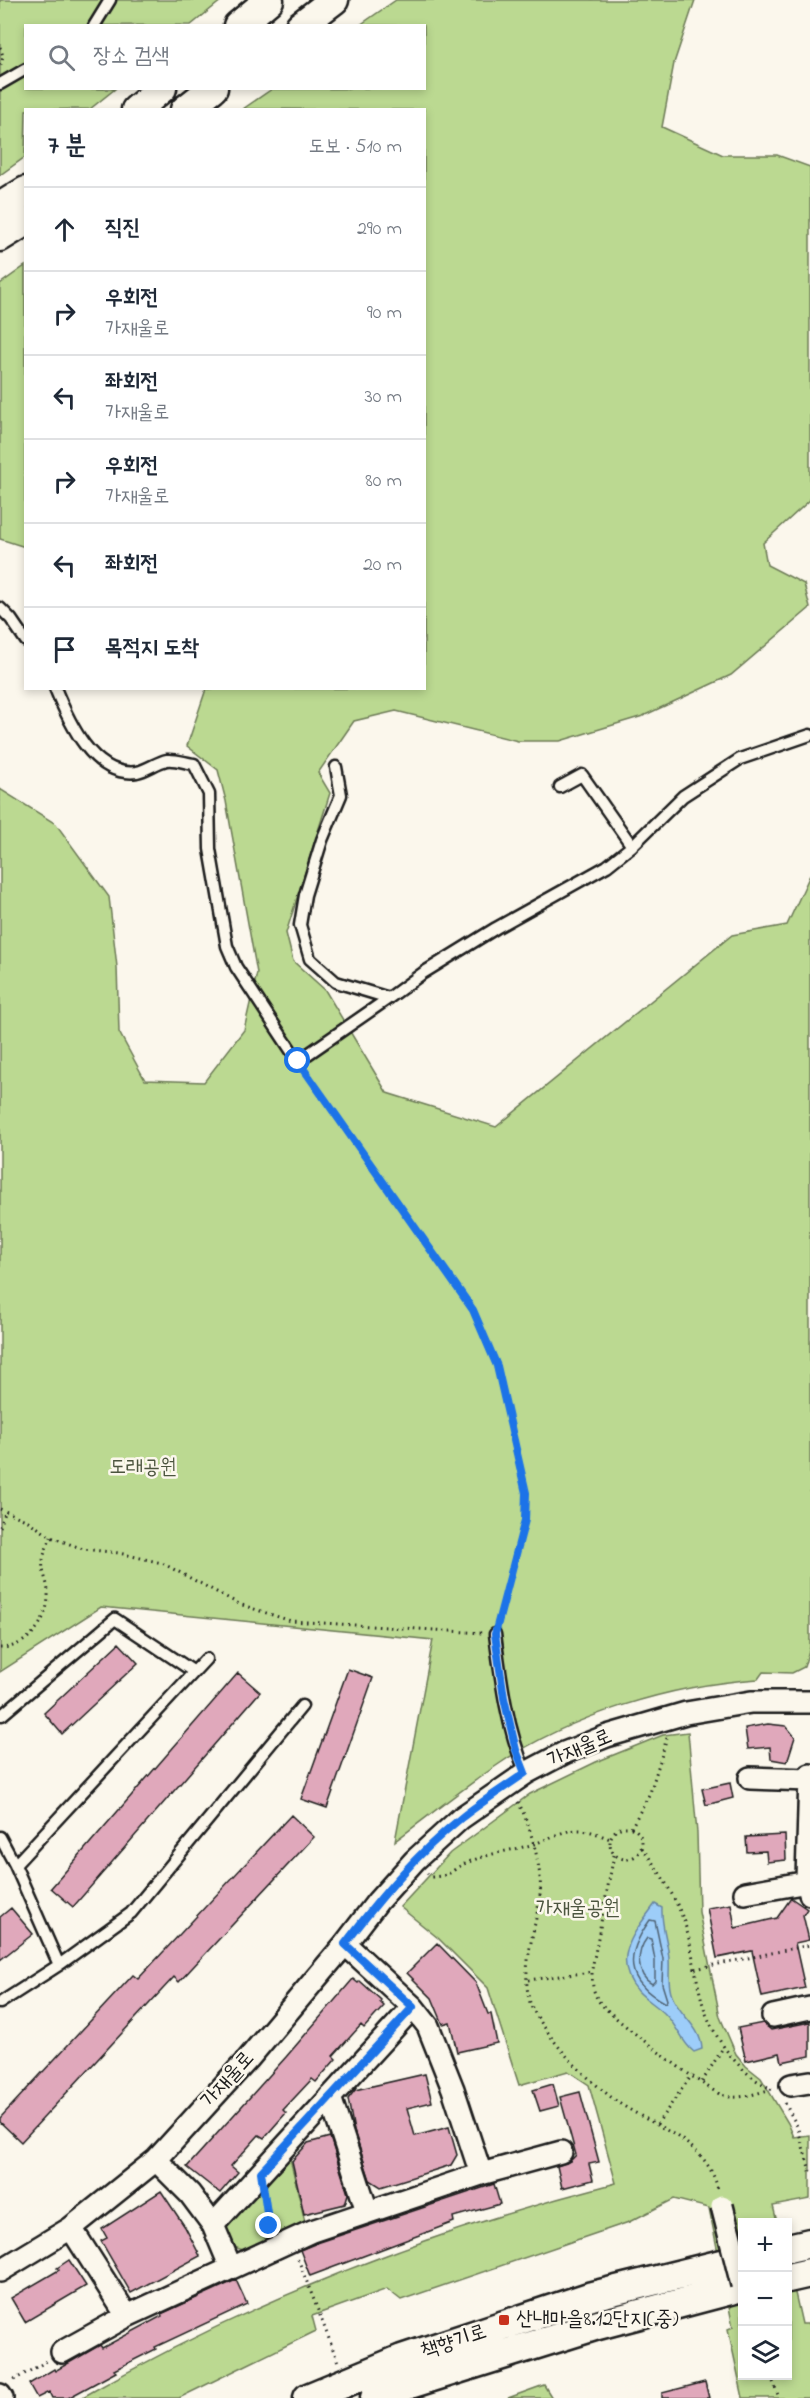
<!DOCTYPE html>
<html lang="ko">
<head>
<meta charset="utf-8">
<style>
	:root { --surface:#fff; --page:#f6f6f7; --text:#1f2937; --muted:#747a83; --line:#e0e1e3 }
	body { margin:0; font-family:"Indie Flower","Poor Story",sans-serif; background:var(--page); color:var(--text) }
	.controls { position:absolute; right:18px; bottom:18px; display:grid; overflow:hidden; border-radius:0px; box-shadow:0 3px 9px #0003 }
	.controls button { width:54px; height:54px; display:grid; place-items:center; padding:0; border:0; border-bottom:2px solid var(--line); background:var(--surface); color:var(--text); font:30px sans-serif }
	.stop { position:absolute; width:18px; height:18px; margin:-14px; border:4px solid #1a73e8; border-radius:50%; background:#fff }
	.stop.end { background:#1a73e8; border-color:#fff; box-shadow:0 2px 6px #0008 }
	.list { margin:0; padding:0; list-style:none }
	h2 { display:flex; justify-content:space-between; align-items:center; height:78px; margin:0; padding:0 24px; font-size:26px }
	h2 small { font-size:20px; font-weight:400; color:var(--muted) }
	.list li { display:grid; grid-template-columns:39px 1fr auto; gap:18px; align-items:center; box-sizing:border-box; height:84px; padding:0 24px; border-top:2px solid var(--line) }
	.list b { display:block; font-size:22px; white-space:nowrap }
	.list p { margin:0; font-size:20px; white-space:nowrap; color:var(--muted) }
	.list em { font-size:20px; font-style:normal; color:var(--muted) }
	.icon { flex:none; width:33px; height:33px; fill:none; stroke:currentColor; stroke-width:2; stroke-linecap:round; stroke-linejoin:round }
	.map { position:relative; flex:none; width:810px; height:2398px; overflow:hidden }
	.search { position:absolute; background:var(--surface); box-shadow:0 3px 9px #0003; left:24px; top:24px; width:402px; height:66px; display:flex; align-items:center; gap:15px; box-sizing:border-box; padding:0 21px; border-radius:0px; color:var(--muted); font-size:22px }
	.panel { position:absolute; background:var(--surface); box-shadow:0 3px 9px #0003; left:24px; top:108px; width:402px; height:582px; border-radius:0px }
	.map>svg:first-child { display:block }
	.green { fill:#bbd991; stroke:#6c7a56; stroke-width:1.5 }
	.water { fill:#9dcdf9; stroke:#6986a1; stroke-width:1.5 }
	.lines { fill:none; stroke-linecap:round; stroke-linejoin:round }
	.shore { stroke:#506374; stroke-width:1.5 }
	.building { fill:#e0a8bb; stroke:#1c1c1c; stroke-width:1.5 }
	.lane-casing { stroke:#1c1c1c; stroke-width:15 }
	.street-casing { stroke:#1c1c1c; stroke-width:26 }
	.secondary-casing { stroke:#1c1c1c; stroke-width:33 }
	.path { stroke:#1c1c1c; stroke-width:3; stroke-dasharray:1.5 4.5; stroke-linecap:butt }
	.lane { stroke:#fbf7ec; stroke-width:10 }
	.street { stroke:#fbf7ec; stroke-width:21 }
	.secondary { stroke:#fbf7ec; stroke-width:28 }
	.street-bridge-casing { stroke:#1c1c1c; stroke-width:26; stroke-linecap:butt }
	.street-bridge { stroke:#fbf7ec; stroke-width:21 }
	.route { stroke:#1a73e8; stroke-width:8 }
	.poi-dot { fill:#c8321e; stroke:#fbf7ec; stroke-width:2 }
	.labels { text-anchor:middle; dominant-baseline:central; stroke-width:5; stroke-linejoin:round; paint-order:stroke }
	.park-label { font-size:21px; fill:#4c553f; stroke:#fbf7ec }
	.street-label { font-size:21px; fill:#1c1c1c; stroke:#fbf7ec }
	.poi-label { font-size:21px; fill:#1c1c1c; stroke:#fbf7ec; text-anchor:start }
</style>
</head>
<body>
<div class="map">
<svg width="810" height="2398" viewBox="0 0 810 2398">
	<rect width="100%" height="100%" fill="#fbf7ec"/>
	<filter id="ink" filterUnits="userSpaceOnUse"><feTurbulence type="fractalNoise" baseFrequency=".0167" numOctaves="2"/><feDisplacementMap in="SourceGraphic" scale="12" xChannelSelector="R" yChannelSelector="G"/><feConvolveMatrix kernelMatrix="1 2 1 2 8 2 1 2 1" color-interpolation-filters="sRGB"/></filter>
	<g filter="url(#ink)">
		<path class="green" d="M0,0H222L191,25L26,26V88L115,89L90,109L26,110L25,157L0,175Z
			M396,0H695L674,63L662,127L723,155H777L810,167V500L763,543L767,565L804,584L810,608L731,675L643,716L560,741H518L396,711L354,721L318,773L330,793L286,933L293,961L325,990L387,1093L496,1127L732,935L787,925L810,875V1647L804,1667L792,1673L763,1672L758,1679C671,1685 571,1715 499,1764C463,1788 430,1815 395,1841L433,1640L101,1607L0,1672V789L56,824L109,897L117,967L119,1032L145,1080L204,1082L244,1030L257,973L226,801L218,770L187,746L206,689L424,688V110L243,109L272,89L424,88V26L360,25Z
			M25,266V547L0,539V284Z
			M688,1732L697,1833L699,1912L720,2017L736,2054L746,2066L761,2078L788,2123L794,2137L810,2135V2199L773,2206L777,2222H742V2376H788V2262L802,2324H810V2398H743L728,2329L733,2327L709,2208L674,2199L629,2222L401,2300L387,2289L312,2316L316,2331L179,2398H81C248,2302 430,2231 616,2183L589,2085L568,2071L519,2085L488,1988L438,1938L400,1907L450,1853L530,1794L596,1762L663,1735Z
			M290,2158L305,2222L243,2250L234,2247L226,2241L224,2227Z
			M544,2385L552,2398H508Z"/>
		<path class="water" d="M655,1904L662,1908C661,1926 668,1941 669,1959C670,1972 667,1984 672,1996C680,2016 701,2027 702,2049L694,2052C681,2042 678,2027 666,2015C658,2006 646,2000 638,1991C610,1959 635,1931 655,1904Z"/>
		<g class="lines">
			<path class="shore" d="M650,1920L655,1921L663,1959L662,1984L667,2000L665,2003C624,1981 625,1955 650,1920Z
				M647,1938L651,1939L655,1960V1981L652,1984C636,1975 636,1952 647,1938Z"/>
		</g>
		<path class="building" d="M119,1643L138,1663L62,1734L44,1713Z
			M348,1669L373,1678L327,1808L301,1799Z
			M238,1673L260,1692L73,1907L51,1888Z
			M768,1724L786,1726L795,1737L787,1762L771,1759L770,1747L748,1749L745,1728Z
			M730,1783L733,1798L706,1805L702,1789Z
			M291,1815L314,1837L179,1982L174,1977L21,2142L0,2122V2118L133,1975L138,1979Z
			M785,1835L786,1860L767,1862L766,1851L747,1852L746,1837Z
			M791,1898L807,1909L803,1915L809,1940L795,1943L805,1988L762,1997L752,1951L717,1958L707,1908L731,1904L735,1928L777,1918Z
			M11,1908L33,1934L0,1960V1917Z
			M437,1943L476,1983L488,2014H491L497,2043L457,2052L450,2022L443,2024L432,1998L407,1973Z
			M353,1979L358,1983L360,1981L381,2000L380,2002L384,2006L364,2028L361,2025L333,2056L336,2059L316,2082L312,2079L283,2110L286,2113L264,2138L259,2135L231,2166L238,2172L220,2193L187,2167L286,2057Z
			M810,2022V2056L782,2062L780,2053L746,2061L738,2028L763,2023L771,2030Z
			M425,2074L432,2102L407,2108L415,2136L449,2127L457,2155L451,2165L381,2187L370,2180L354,2131L348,2099L355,2090Z
			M553,2084L559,2106L540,2111L533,2090Z
			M580,2092L599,2162L589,2164L593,2180L562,2188L557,2166L570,2161L576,2155L560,2097Z
			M330,2137L348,2194L345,2204L304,2214L292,2161L308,2143Z
			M494,2184L500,2204L453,2217L454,2222L310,2276L300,2250L317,2243Z
			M161,2191L185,2227L200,2256L131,2293L101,2241L107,2238L102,2229Z
			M69,2260L86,2286L25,2322L11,2298L59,2270L57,2268Z
			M236,2280L247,2304L155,2347L156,2349L114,2370L116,2372L68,2398H52L49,2392L37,2398L29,2384L54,2369L55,2371L100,2345L102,2348L162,2316L161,2314Z
			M705,2382L709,2398H662V2393Z"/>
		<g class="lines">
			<g class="lane-casing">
				<path id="lane" d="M94,26L110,0
					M0,84L26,69
					M0,608L11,619L26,641
					M55,688C68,720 93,778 137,772C147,770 157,762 167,760C175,759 186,763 194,764L209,794L210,849L227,946L236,967L298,1061L389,998
					M336,767L341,795L322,840L305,895L300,925L310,959L336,982L389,998L423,973L496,928L607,866L632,846L683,796L740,759L810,735
					M560,787L582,775L632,846
					M495,1634C501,1681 507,1729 526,1773
					M0,1715H2L115,1619L194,1672
					M0,1837L15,1865L59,1965
					M15,1865L206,1659
					M0,2003L59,1965L131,1913L302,1706"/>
			</g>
			<g class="street-casing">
				<path id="street" d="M810,1775L807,1879L810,1894
					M750,1778L810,1780
					M745,1893L808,1882
					M345,1944L413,2007L428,2026L453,2089L481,2174
					M773,2016L810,2008
					M791,2085L810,2082
					M330,2097L367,2211
					M156,2160L190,2194L213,2225L231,2268
					M213,2225L413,2007
					M71,2228L127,2316
					M0,2271L71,2228L156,2160L248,2059L345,1944L378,1901L415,1860L461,1818L526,1773L564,1753L607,1736L686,1713L751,1702H810
					M62,2352L127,2316L312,2231L481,2174L561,2152
					M0,2395L2,2398"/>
			</g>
			<g class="secondary-casing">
				<path id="secondary" d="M238,26L269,0
					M300,26L334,0
					M136,110L162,88
					M185,110L213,88
					M0,207L26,191
					M0,237L26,221
					M788,2248L810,2243
					M788,2278L810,2273
					M308,2398L402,2359L592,2296L742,2259
					M375,2398L410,2384L598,2325L742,2287"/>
			</g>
			<path class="path" d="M0,47L3,56L1,67
				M306,1072L473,1310L497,1366L526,1493L525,1520L498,1622
				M0,1509L28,1521L51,1537L83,1549L119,1553L162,1563L239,1604L291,1621L483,1633
				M0,1527L6,1510
				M0,1648C28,1648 49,1620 48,1593C48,1581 41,1572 43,1560C44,1552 48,1545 51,1537
				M518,1802C530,1823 543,1871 540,1895C536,1930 518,1974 532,2008C536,2016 542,2024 547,2031C563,2055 588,2079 611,2097C647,2126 707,2137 718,2190
				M610 1843a16 16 0 1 1 32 0a16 16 0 1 1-32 0Z
				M631,1828L650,1793L667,1738
				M642,1848C658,1869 672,1891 682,1916C692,1942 694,1970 701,1997C709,2033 739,2075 772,2089
				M614,1855L592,1969C592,1980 592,1990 598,2000C607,2015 704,2088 722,2095C737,2101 757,2093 772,2089
				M427,1873L431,1877C452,1876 448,1872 464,1864C485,1854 509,1851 531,1845C548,1840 560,1830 579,1830C590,1830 600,1835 610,1839
				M695,1969L810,1945
				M528,1980L592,1972
				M702,2082L724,2046
				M785,2103L797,2126L810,2171
				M657,2124L692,2075
				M265,2198L269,2226L272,2228
				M298,2259L338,2362
				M771,2376L779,2398
				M14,2380L47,2361"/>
			<use href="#lane" class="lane"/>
			<use href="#street" class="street"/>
			<use href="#secondary" class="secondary"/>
			<g class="street-bridge-casing">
				<path id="street-bridge" d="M722,2206L742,2285"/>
			</g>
			<use href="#street-bridge" class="street-bridge"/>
		</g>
	</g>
	<g class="lines" filter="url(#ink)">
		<path class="route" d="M269,2226L261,2172L413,2007L345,1944C380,1898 416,1854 461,1818C481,1802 504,1788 525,1773L516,1750L504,1698L495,1634L525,1520L526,1493L497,1366L473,1310L298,1061"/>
	</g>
	<rect class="poi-dot" x="498" y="2314" width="12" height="12" rx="3"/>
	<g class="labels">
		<g class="park-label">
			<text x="143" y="1468">도래공원</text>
			<text x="578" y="1909">가재울공원</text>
		</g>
		<g class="street-label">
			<text transform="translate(580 1749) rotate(-23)">가재울로</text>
			<text transform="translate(228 2080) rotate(-48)">가재울로</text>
			<text transform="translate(454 2342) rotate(-18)">책향기로</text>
		</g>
		<g class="poi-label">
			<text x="516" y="2320">산내마을8.12단지(중)</text>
		</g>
	</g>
</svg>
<div class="controls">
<button>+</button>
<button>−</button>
<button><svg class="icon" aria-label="layers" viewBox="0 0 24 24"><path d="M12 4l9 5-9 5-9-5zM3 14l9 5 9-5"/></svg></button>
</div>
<div class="stop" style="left:298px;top:1061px"></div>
<div class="stop end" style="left:269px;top:2226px"></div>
<div class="search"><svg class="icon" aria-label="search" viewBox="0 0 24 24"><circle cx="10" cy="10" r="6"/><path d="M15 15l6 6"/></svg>장소 검색</div>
<section class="panel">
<h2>7 분<small>도보 · 510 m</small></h2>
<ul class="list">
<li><svg class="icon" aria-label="ahead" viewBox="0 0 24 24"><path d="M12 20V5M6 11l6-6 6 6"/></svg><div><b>직진</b></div><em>290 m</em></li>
<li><svg class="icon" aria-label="right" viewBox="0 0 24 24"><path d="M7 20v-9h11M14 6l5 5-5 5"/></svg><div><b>우회전</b><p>가재울로</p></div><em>90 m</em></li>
<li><svg class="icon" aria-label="left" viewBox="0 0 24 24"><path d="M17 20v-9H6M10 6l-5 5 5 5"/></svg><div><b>좌회전</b><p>가재울로</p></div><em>30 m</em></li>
<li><svg class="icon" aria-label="right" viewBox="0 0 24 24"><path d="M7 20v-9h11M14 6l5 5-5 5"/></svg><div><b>우회전</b><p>가재울로</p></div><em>80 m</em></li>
<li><svg class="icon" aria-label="left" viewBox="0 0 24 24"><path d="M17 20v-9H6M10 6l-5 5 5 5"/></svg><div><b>좌회전</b></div><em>20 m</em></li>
<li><svg class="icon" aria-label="arrive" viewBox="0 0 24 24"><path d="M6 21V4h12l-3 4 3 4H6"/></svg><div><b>목적지 도착</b></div></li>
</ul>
</section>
</div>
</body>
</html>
